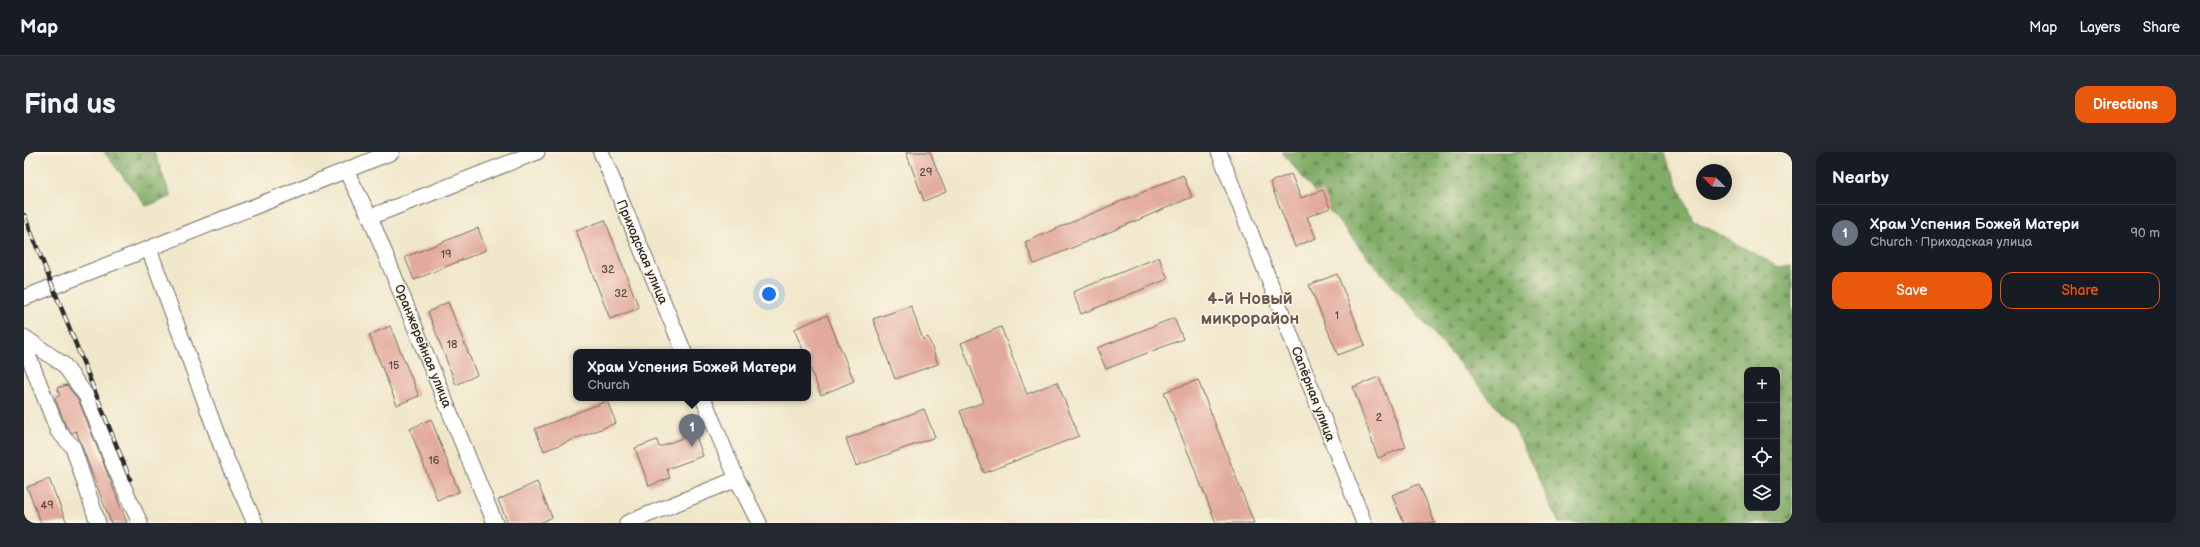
<!DOCTYPE html>
<html lang="en">
<head>
<meta charset="utf-8">
<style>
	:root { --surface:#171b24; --page:#242831; --text:#f1f3f6; --muted:#9ea1a6; --line:#363941; --accent:#ea580c }
	body { margin:0; font-family:"Balsamiq Sans",sans-serif; background:var(--page); color:var(--text) }
	.controls { position:absolute; right:12px; bottom:12px; display:grid; overflow:hidden; border-radius:8px; box-shadow:0 4px 16px #0002 }
	.controls button { width:36px; height:36px; display:grid; place-items:center; padding:0; border:0; border-bottom:1px solid var(--line); background:var(--surface); color:var(--text); font:20px sans-serif }
	.compass { position:absolute; left:1672px; top:12px; width:36px; height:36px; border-radius:50%; background:var(--surface); box-shadow:0 4px 16px #0002; rotate:294deg }
	.you { position:absolute; left:745px; top:142px; width:14px; height:14px; margin:-10px; border:3px solid #fff; border-radius:50%; background:#1a73e8; box-shadow:0 0 0 6px #1a73e833 }
	.badge { display:grid; place-items:center; width:26px; height:26px; border-radius:50%; background:var(--accent); color:#fff; font-size:13px; font-weight:700 }
	.pin { position:absolute; translate:-50% -33px; filter:drop-shadow(0 1px 2px #0008) }
	.pin::after { content:''; position:absolute; top:21px; width:14px; height:12px; background:inherit; clip-path:polygon(0 0,100% 0,50% 100%) }
	.popup { position:absolute; left:549px; top:197px; width:238px; height:52px; box-sizing:border-box; display:grid; place-content:center; border-radius:8px; background:var(--surface); filter:drop-shadow(0 1px 3px #0005); font-size:13px; white-space:nowrap; color:var(--muted) }
	.popup b { font-size:15px; color:var(--text) }
	.popup::after { content:''; position:absolute; left:50%; top:100%; margin-left:-8px; border:8px solid transparent; border-top-color:var(--surface) }
	.list { margin:0; padding:0; list-style:none }
	h2 { display:flex; justify-content:space-between; align-items:center; height:52px; margin:0; padding:0 16px; font-size:17px }
	h2 small { font-size:13px; font-weight:400; color:var(--muted) }
	.list li { display:grid; grid-template-columns:26px 1fr auto; gap:12px; align-items:center; box-sizing:border-box; height:56px; padding:0 16px; border-top:1px solid var(--line) }
	.list b { display:block; font-size:15px; white-space:nowrap }
	.list p { margin:0; font-size:13px; white-space:nowrap; color:var(--muted) }
	.list em { font-size:13px; font-style:normal; color:var(--muted) }
	.actions { display:flex; gap:8px; padding:12px 16px }
	.actions a { flex:1; padding:9px 0; border:1px solid var(--accent); border-radius:12px; text-align:center; font-size:14px; color:var(--accent) }
	.actions .main { background:var(--accent); color:#fff }
	.icon { flex:none; width:22px; height:22px; fill:none; stroke:currentColor; stroke-width:2; stroke-linecap:round; stroke-linejoin:round }
	.map { position:relative; flex:none; width:1768px; height:371px; overflow:hidden; border-radius:12px }
	header { display:flex; align-items:center; gap:24px; box-sizing:border-box; height:56px; padding:0 20px; background:var(--surface); border-bottom:1px solid var(--line) }
	header strong { font-size:19px }
	nav { display:flex; gap:22px; margin-inline-start:auto; font-size:14px }
	.intro { display:flex; align-items:center; justify-content:space-between; box-sizing:border-box; height:96px; padding:0 24px }
	h1 { margin:0; font-size:28px }
	.button { padding:10px 18px; border-radius:12px; background:var(--accent); color:#fff; font-size:14px; font-weight:700 }
	main { display:flex; gap:24px; padding:0 24px }
	aside { flex:1; background:var(--surface); border-radius:12px; box-shadow:0 4px 16px #0002 }
	.map>svg:first-child { display:block }
	.forest { fill:url(#forest-firs); stroke:#566c48; fill-rule:evenodd }
	.building { fill:#e2aa9d }
	.lines { fill:none; stroke-linecap:round; stroke-linejoin:round }
	.minor-casing { stroke:#706d63; stroke-width:17 }
	.minor { stroke:#fff; stroke-width:15 }
	.rail-casing { stroke:#2b2b2b; stroke-width:4.5 }
	.rail { stroke:#fcf5e5; stroke-width:3; stroke-dasharray:9; stroke-linecap:butt }
	.labels { text-anchor:middle; dominant-baseline:central; stroke-width:3; stroke-linejoin:round; paint-order:stroke }
	.number-label { font-size:11px; fill:#594b48 }
	.street-label { font-size:13px; fill:#2b2b2b; stroke:#fcf5e5 }
	.district-label { font-size:17px; font-weight:bold; fill:#6b5753; stroke:#fcf5e5 }
</style>
</head>
<body>
<header>
<strong>Map</strong>
<nav><a>Map</a><a>Layers</a><a>Share</a></nav>
</header>
<div class="intro"><h1>Find us</h1><a class="button">Directions</a></div>
<main>
<div class="map">
<svg width="1768" height="371" viewBox="0 0 1768 371">
	<defs>
		<pattern id="forest-firs" width="22" height="20" patternUnits="userSpaceOnUse"><rect width="22" height="20" fill="#80ac66"/><path d="M5 1l3.5 6h-7zM16 11l3.5 6h-7z" fill="#698c54"/></pattern>
	</defs>
	<rect width="100%" height="100%" fill="#fcf5e5"/>
	<filter id="ink" filterUnits="userSpaceOnUse"><feTurbulence type="fractalNoise" baseFrequency=".025" numOctaves="2"/><feDisplacementMap in="SourceGraphic" scale="8" xChannelSelector="R" yChannelSelector="G"/><feConvolveMatrix kernelMatrix="1 2 1 2 8 2 1 2 1" color-interpolation-filters="sRGB"/></filter>
	<filter id="wash" filterUnits="userSpaceOnUse"><feTurbulence type="fractalNoise" baseFrequency=".012" numOctaves="4" result="noise"/><feDisplacementMap in="SourceGraphic" scale="16" xChannelSelector="R" yChannelSelector="G"/><feGaussianBlur stdDeviation="0.9" result="paint"/><feColorMatrix in="noise" values="0 0 0 0 0 0 0 0 0 0 0 0 0 0 0 0 0 1.4 0 .05"/><feComposite in="paint" operator="in"/></filter>
	<g filter="url(#wash)">
		<rect width="100%" height="100%" fill="#f0e7ca"/>
		<path class="forest" d="M80,0H130L147,45L122,54Z
			M1258,0H1640L1669,68L1755,115L1768,113V371H1535L1490,275L1336,96ZM1723,218H1753V356H1723Z"/>
		<g id="blocks">
			<path class="building" d="M882,0H906L922,40L900,49Z
				M1267,22L1277,46L1299,38L1306,56L1283,65L1292,86L1271,95L1246,30Z
				M1159,23L1168,45L1010,112L1001,90Z
				M581,68L615,156L586,167L552,79Z
				M454,76L462,98L390,128L381,105Z
				M1135,105L1144,127L1057,162L1049,140Z
				M1313,122L1341,193L1314,203L1285,133Z
				M424,150L453,223L432,233L404,160Z
				M887,154L899,188L904,185L914,212L871,227L849,167Z
				M803,163L830,229L797,243L784,211V200H780L770,177Z
				M1150,166L1159,187L1082,217L1073,196Z
				M366,174L395,244L373,253L345,183Z
				M977,175L1003,242L1033,230L1055,284L960,321L936,259L960,250L937,191Z
				M1355,225L1382,295L1354,306L1329,235Z
				M1174,228L1230,371H1192L1140,240Z
				M43,233L55,249L103,371H87L52,279L48,281L42,274L31,246L36,243L33,236Z
				M583,249L592,271L520,299L511,277Z
				M900,257L911,285L832,314L822,287Z
				M407,267L435,340L413,348L386,277Z
				M671,281L679,304L643,317L646,326L625,334L611,296L633,288L635,295Z
				M25,327L43,371H17L3,335Z
				M513,330L528,365L516,371H484L474,348Z
				M1395,332L1411,371H1380L1368,343Z"/>
		</g>
	</g>
	<g filter="url(#ink)">
		<use href="#blocks" fill-opacity="0" stroke="#706d63" stroke-width="1"/>
		<g class="lines">
			<g class="minor-casing">
				<path id="minor" d="M577,0L660,200
					M1195,0L1340,371
					M322,19L346,65L471,371
					M346,65L513,0
					M125,97L201,304L231,371
					M0,146L368,0
					M0,185L40,213L63,245L90,314L116,371
					M0,193L34,279L49,295L74,371
					M679,246L713,327L735,371
					M603,371L713,327"/>
			</g>
			<use href="#minor" class="minor"/>
			<g class="rail-casing">
				<path id="rail" d="M0,63L106,327"/>
			</g>
			<use href="#rail" class="rail"/>
		</g>
	</g>
	<g class="labels">
		<g class="number-label">
			<text x="902" y="20">29</text>
			<text x="422" y="102">19</text>
			<text x="584" y="117">32</text>
			<text x="597" y="141">32</text>
			<text x="1313" y="163">1</text>
			<text x="428" y="192">18</text>
			<text x="370" y="213">15</text>
			<text x="1355" y="265">2</text>
			<text x="410" y="308">16</text>
			<text x="23" y="353">49</text>
		</g>
		<g class="street-label">
			<text transform="translate(618 100) rotate(67)">Приходская улица</text>
			<text transform="translate(399 194) rotate(68)">Оранжерейная улица</text>
			<text transform="translate(1289 242) rotate(69)">Сапёрная улица</text>
		</g>
		<g class="district-label">
			<text x="1226" y="147">4-й Новый<tspan x="1226" dy="20">микрорайон</tspan></text>
		</g>
	</g>
</svg>
<div class="controls">
<button>+</button>
<button>−</button>
<button><svg class="icon" aria-label="locate" viewBox="0 0 24 24"><circle cx="12" cy="12" r="6"/><path d="M12 2v4M12 18v4M2 12h4M18 12h4"/></svg></button>
<button><svg class="icon" aria-label="layers" viewBox="0 0 24 24"><path d="M12 4l9 5-9 5-9-5zM3 14l9 5 9-5"/></svg></button>
</div>
<svg class="compass" viewBox="-18 -18 36 36"><path d="M0-13l5 13h-10z" fill="#e53935"/><path d="M0 13l5-13h-10z" fill="#9ea1a6"/></svg>
<div class="you"></div>
<div class="pin badge" style="left:668px;top:295px;background:#6b7280">1</div>
<div class="popup"><b>Храм Успения Божей Матери</b>Church</div>
</div>
<aside>
<h2>Nearby<small></small></h2>
<ul class="list">
<li><span class="badge" style="background:#6b7280">1</span><div><b>Храм Успения Божей Матери</b><p>Church · Приходская улица</p></div><em>90 m</em></li>
</ul>
<div class="actions"><a class="main">Save</a><a>Share</a></div>
</aside>
</main>
</body>
</html>
